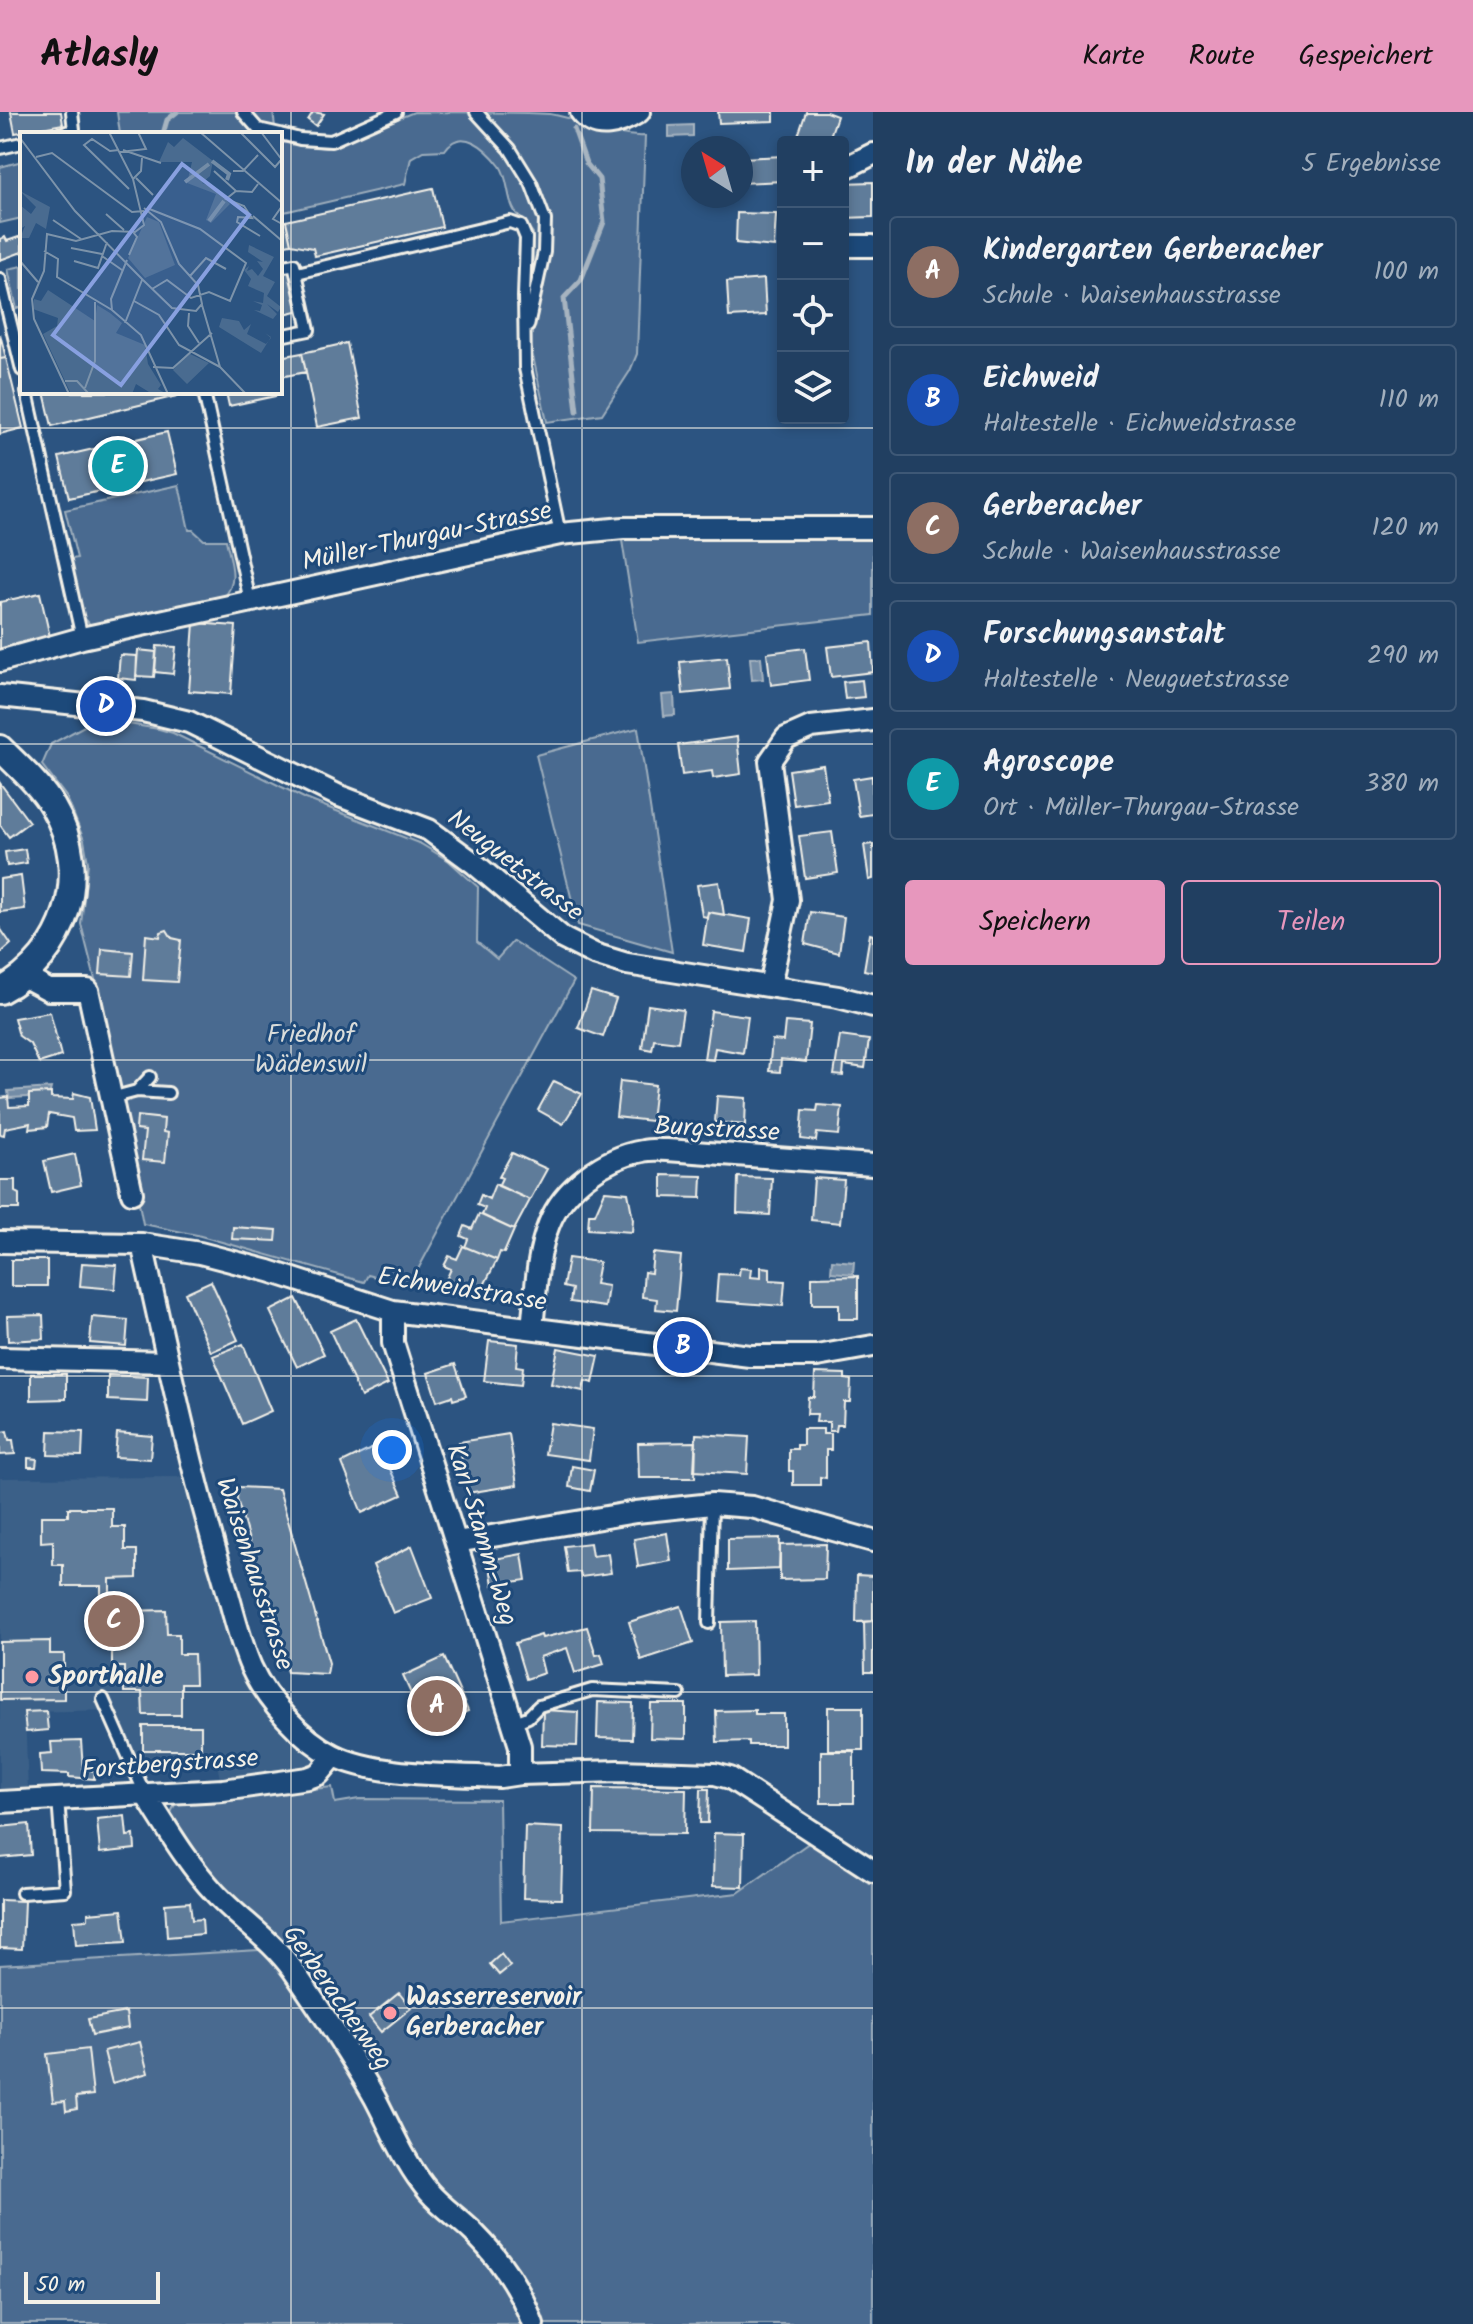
<!DOCTYPE html>
<html lang="de">
<head>
<meta charset="utf-8">
<style>
	:root { --surface:#213f61; --page:#2d4a6a; --text:#f1f3f6; --muted:#a2afbd; --line:#3e5876; --accent:#e797bd }
	body { margin:0; font-family:Kalam,sans-serif; background:var(--page); color:var(--text) }
	.controls { position:absolute; right:24px; top:24px; display:grid; overflow:hidden; border-radius:8px; box-shadow:0 4px 12px #0003 }
	.controls button { width:72px; height:72px; display:grid; place-items:center; padding:0; border:0; border-bottom:2px solid var(--line); background:var(--surface); color:var(--text); font:40px sans-serif }
	.compass { position:absolute; left:681px; top:24px; width:72px; height:72px; border-radius:50%; background:var(--surface); box-shadow:0 4px 12px #0003; rotate:323deg }
	.scale { position:absolute; left:24px; bottom:20px; width:136px; box-sizing:border-box; padding-left:8px; border:4px solid #f4f1e8; border-top:0; font-size:22px; line-height:28px; white-space:nowrap; color:#f4f1e8; -webkit-text-stroke:6px #1f4a7a; paint-order:stroke }
	.you { position:absolute; left:392px; top:1338px; width:28px; height:28px; margin:-20px; border:6px solid #fff; border-radius:50%; background:#1a73e8; box-shadow:0 0 0 12px #1a73e833 }
	.badge { display:grid; place-items:center; width:52px; height:52px; border-radius:50%; background:var(--accent); color:#fff; font-size:26px; font-weight:700 }
	.pin { position:absolute; translate:-50% -50%; border:4px solid #fff; box-shadow:0 2px 8px #0006 }
	.list { margin:0; padding:0; list-style:none }
	h2 { display:flex; justify-content:space-between; align-items:center; height:104px; margin:0; padding:0 32px; font-size:34px }
	h2 small { font-size:26px; font-weight:400; color:var(--muted) }
	.list li { display:grid; grid-template-columns:52px 1fr auto; gap:24px; align-items:center; box-sizing:border-box; height:112px; margin:0 16px 16px; padding:0 16px; border:2px solid var(--line); border-radius:8px }
	.list b { display:block; font-size:30px; white-space:nowrap }
	.list p { margin:0; font-size:26px; white-space:nowrap; color:var(--muted) }
	.list em { font-size:26px; font-style:normal; color:var(--muted) }
	.actions { display:flex; gap:16px; padding:24px 32px }
	.actions a { flex:1; padding:18px 0; border:2px solid var(--accent); border-radius:8px; text-align:center; font-size:28px; color:var(--accent) }
	.actions .main { background:var(--accent); color:#111 }
	.icon { flex:none; width:44px; height:44px; fill:none; stroke:currentColor; stroke-width:2; stroke-linecap:round; stroke-linejoin:round }
	.map { position:relative; flex:none; width:873px; height:2212px; overflow:hidden }
	header { display:flex; align-items:center; gap:48px; box-sizing:border-box; height:112px; padding:0 40px; background:var(--accent); color:#111 }
	header strong { font-size:38px }
	nav { display:flex; gap:44px; margin-inline-start:auto; font-size:28px }
	main { display:flex }
	aside { flex:1; background:var(--surface) }
	.map>svg:first-child { display:block }
	.built { fill:#3b6088 }
	.green { fill:#496b90; stroke:#9eaebc; stroke-width:2 }
	.water { fill:#738ca6; stroke:#a7b4c0; stroke-width:2 }
	.lines { fill:none; stroke-linecap:round; stroke-linejoin:round }
	.stream { stroke:#a7b4c0; stroke-width:5 }
	.building { fill:#5e7b9a; stroke:#f4f1e8; stroke-width:2 }
	.service-casing { stroke:#f4f1e8; stroke-width:16 }
	.minor-casing { stroke:#f4f1e8; stroke-width:26 }
	.tertiary-casing { stroke:#f4f1e8; stroke-width:30 }
	.service { stroke:#1f4a7a; stroke-width:10 }
	.minor { stroke:#1f4a7a; stroke-width:20 }
	.tertiary { stroke:#1f4a7a; stroke-width:24 }
	.grid { fill:none; stroke:#f4f1e8; stroke-width:2; stroke-opacity:0.55 }
	.poi-dot { fill:#ff9aa2; stroke:#1f4a7a; stroke-width:3 }
	.labels { text-anchor:middle; dominant-baseline:central; stroke-width:6; stroke-linejoin:round; paint-order:stroke }
	.street-label { font-size:26px; fill:#f4f1e8; stroke:#1f4a7a }
	.park-label { font-size:26px; fill:#dadddb; stroke:#1f4a7a }
	.poi-label { font-size:26px; font-weight:bold; fill:#f4f1e8; stroke:#1f4a7a; text-anchor:start }
	.inset-river { fill:none; stroke:#738ca6; stroke-width:4 }
	.inset-road { fill:none; stroke:#7c93aa; stroke-width:2 }
	.view { fill:#88a0e0; fill-opacity:0.15; stroke:#88a0e0; stroke-width:4 }
	.inset-edge { fill:none; stroke:#f4f1e8; stroke-width:4 }
</style>
</head>
<body>
<header>
<strong>Atlasly</strong>
<nav><a>Karte</a><a>Route</a><a>Gespeichert</a></nav>
</header>
<main>
<div class="map">
<svg width="873" height="2212" viewBox="0 0 873 2212">
	<rect width="100%" height="100%" fill="#2c5481"/>
	<filter id="ink" filterUnits="userSpaceOnUse"><feTurbulence type="fractalNoise" baseFrequency=".0125" numOctaves="2"/><feDisplacementMap in="SourceGraphic" scale="16" xChannelSelector="R" yChannelSelector="G"/><feConvolveMatrix kernelMatrix="1 2 1 2 8 2 1 2 1" color-interpolation-filters="sRGB"/></filter>
	<g filter="url(#ink)">
		<path class="built" d="M187,1365L207,1447L246,1569L264,1599L316,1646L312,1655L220,1667L217,1651L145,1658L114,1598L25,1600L28,1678L0,1680V1366Z"/>
		<path class="green" d="M117,0H273L276,22H120Z
			M414,0C459,0 506,0 550,2C583,7 611,26 645,24L637,242L630,259L602,302L547,310L531,235L533,121C527,113 517,105 513,96C507,83 508,65 500,54C487,37 462,13 445,38L423,39L411,46L405,72L280,101V30L326,36Z
			M22,49V106L0,111V55Z
			M22,154V195L17,197L8,157Z
			M179,373L189,418H193L204,428H226C230,448 240,470 223,486L94,515C74,503 73,469 68,448L77,446L65,398Z
			M621,422L873,423V503L638,530Z
			M97,607L159,617L173,621L306,687L421,732L449,749L478,775L477,830L497,847L513,829L574,869L409,1174L368,1163L364,1170L197,1123L143,1112L99,883L81,812L88,751L84,728L67,686L42,653L51,632Z
			M638,616L672,840L578,813L536,643Z
			M332,1675L335,1691L359,1687L499,1688L501,1809L738,1781L820,1723L873,1761V2212H0V1853L259,1838L271,1821L205,1759L169,1705L175,1692Z"/>
		<path class="water" d="M693,13V24L669,25V14Z
			M761,545L763,567L752,568L750,546Z
			M674,582L675,603L664,604L662,583Z
			M51,976L49,984L9,986L8,979Z
			M832,1148L854,1150L853,1162L831,1160Z"/>
		<g class="lines">
			<path class="stream" d="M574,17L586,51L599,67L604,110L581,168L564,186L577,299
				M163,22L167,8L177,0"/>
		</g>
		<path class="building" d="M11,0H61L63,12L15,21Z
			M313,0L324,2L316,14L308,8Z
			M718,0H774V9L719,11Z
			M806,0H826L837,4L828,30H796Z
			M783,44V69L741,71V46Z
			M873,70V105L843,106V71Z
			M433,76L442,115L315,144L313,136L291,132L286,109Z
			M737,101L776,102L774,135L736,131Z
			M286,109L291,132L280,134V110Z
			M22,124V140L0,148V127L5,125L7,129Z
			M843,154H847V184H843Z
			M292,157L301,198L280,203V160Z
			M764,167L766,203L729,205L727,170Z
			M0,222L6,246L0,247Z
			M347,231L362,306L317,315L302,241Z
			M302,241L306,260L280,265V245Z
			M6,246L23,316L0,322V247Z
			M44,280H176L177,284L52,314Z
			M226,280H276V284L229,294Z
			M167,320L177,362L69,386L59,345Z
			M40,481L50,525L0,537V490Z
			M194,511L236,514L231,582L189,579Z
			M871,530L873,560L831,565L827,535Z
			M157,534L176,535L173,562L155,560Z
			M805,536L809,568L771,573L767,541Z
			M138,538L156,540L154,565L136,564Z
			M120,543L137,544L136,568L118,566Z
			M727,545L730,577L683,582L680,550Z
			M862,568L864,585L845,587L843,570Z
			M737,625L741,662L713,666L712,659L682,663L678,633Z
			M823,653L828,688L794,693L789,658Z
			M872,664L873,702L859,704L853,667Z
			M0,671L29,710L9,725L0,713Z
			M832,720L838,761L805,766L799,724Z
			M873,732V767L869,768L864,733Z
			M25,737L27,751L7,754L5,740Z
			M21,764L25,797L0,800V767Z
			M719,770L724,803L708,800L707,805L702,804L697,773Z
			M708,800L751,807L746,840L703,833Z
			M810,800L844,805L839,841L805,832Z
			M0,816L11,832L0,842Z
			M167,818L172,826L181,828L177,870L143,868L146,823L160,825L161,820Z
			M870,822L873,823V860L864,858Z
			M102,837L133,840L131,864L100,862Z
			M591,879L616,887L603,925L578,916Z
			M648,893L683,898L678,930L654,927L652,938L642,936Z
			M711,899L748,904L743,941L715,936L713,948L704,947Z
			M50,900L61,944L39,951L30,932L19,924L14,906Z
			M785,910L810,912L806,950L781,947L780,960L769,959L772,928L783,929Z
			M840,924L869,928L865,956L844,953L843,964L834,963Z
			M554,969L582,982L563,1012L538,998Z
			M620,969L655,973L651,1009L616,1005Z
			M51,981V986L73,987L74,981L90,985L95,1018L74,1019L72,1006L49,1002L47,1015L29,1017L30,1011L5,1016L4,1023L0,1022V986L8,985L9,995L29,994V982Z
			M717,984L746,986L745,1013L715,1010Z
			M818,993L842,995L839,1023L817,1021L816,1029L801,1027L803,998L817,999Z
			M137,1004L164,1007L163,1020L168,1021L165,1050L142,1048L145,1019L136,1018Z
			M512,1041L547,1057L530,1088L498,1074L502,1066L499,1065Z
			M75,1042L81,1073L51,1080L44,1049Z
			M662,1063L702,1064L701,1086L662,1085Z
			M738,1065L772,1066L770,1103L737,1101Z
			M814,1066L844,1068L840,1111L811,1108Z
			M0,1068H15V1080L19,1082V1097H0Z
			M495,1072L530,1088L514,1118L482,1103L485,1096L477,1093L481,1083L489,1087Z
			M605,1079L628,1081L633,1107L632,1120L588,1117L589,1102H595Z
			M479,1102L514,1118L504,1141L500,1140L497,1148L465,1135L468,1127L461,1124L465,1114L472,1117Z
			M233,1115L277,1118L276,1129L232,1127Z
			M463,1134L497,1148L478,1185L445,1170L451,1157L444,1154L449,1144L457,1147Z
			M653,1141L681,1144L676,1199L656,1197L657,1187L642,1185L644,1160L651,1161Z
			M568,1146L599,1150L595,1172L608,1174L605,1195L570,1190L572,1177L563,1175Z
			M11,1148H47V1174H11Z
			M82,1151L117,1153L115,1177L80,1174Z
			M761,1155L770,1156V1168L785,1169L783,1194L716,1189L718,1162L739,1163L740,1156L751,1157L750,1165L761,1166Z
			M858,1164V1207H839V1192H812V1165Z
			M211,1169L238,1228L211,1240L185,1181Z
			M296,1186L324,1242L297,1255L270,1199Z
			M43,1203L44,1227L8,1229L7,1204Z
			M92,1205L128,1208L126,1234L90,1231Z
			M356,1207L388,1272L361,1285L330,1219Z
			M489,1229L518,1232L516,1254L523,1255L521,1273L484,1269Z
			M243,1232L271,1299L242,1312L213,1244Z
			M558,1236L599,1244L593,1271L585,1269L583,1279L551,1272Z
			M455,1252L466,1284L453,1288L452,1284L437,1289L428,1261Z
			M815,1261L845,1262V1267L851,1268L850,1290H844L843,1313H837L836,1319H829V1310H816L817,1302H807L808,1285H814Z
			M31,1262H66V1287L31,1288Z
			M108,1263L148,1265L147,1290L108,1288Z
			M550,1311L593,1317L589,1348L545,1342Z
			M803,1317H823V1322H831V1338H826V1366L820,1365V1373H793V1359H789V1337H797V1333H803Z
			M7,1319L9,1328H13L15,1342L0,1343V1320Z
			M49,1319L83,1320L82,1344L48,1343Z
			M117,1321L152,1324L150,1347L115,1345Z
			M509,1322L517,1373L467,1381L459,1330Z
			M696,1322L749,1325L747,1362L694,1359Z
			M696,1330L695,1366H639L638,1331Z
			M379,1333L402,1383L362,1401L342,1351Z
			M28,1346L37,1347L36,1355H28Z
			M572,1354L594,1358L590,1379L569,1375Z
			M238,1375L279,1377L329,1551L327,1562L287,1560L237,1387Z
			M68,1396H112V1415H125V1438H137V1466L110,1467V1489H125V1499L166,1498L167,1522H179V1542H194L195,1572H181V1603H143L142,1580H124V1555H112V1530H101V1474H63V1453H53V1429L41,1430V1404H68Z
			M667,1421L671,1449L638,1455L634,1427Z
			M780,1426L779,1457L728,1459V1427Z
			M590,1431L592,1444L608,1442L611,1461L581,1465L580,1460L568,1461L564,1434Z
			M826,1432L825,1467L780,1468V1433Z
			M412,1434L432,1486L393,1501L373,1453Z
			M522,1442L526,1468L493,1473L489,1448Z
			M857,1463L873,1464V1509L856,1510Z
			M681,1494L693,1531L641,1548L629,1510Z
			M755,1509L756,1563L722,1564L721,1510Z
			M873,1509V1560H865L864,1510Z
			M587,1515L596,1543L601,1542L604,1552L575,1561L567,1536L540,1545L544,1561L526,1567L515,1531L541,1523L542,1526Z
			M50,1529V1542H64V1587L0,1588V1530Z
			M444,1545L468,1599L427,1617L403,1564Z
			M598,1590L633,1591L632,1627L597,1626Z
			M651,1592H686V1627L650,1626Z
			M828,1595H863V1638H828Z
			M543,1598L578,1600L577,1634L542,1633Z
			M755,1598V1602H784V1633H749V1629L717,1630L716,1599Z
			M46,1599L48,1618L26,1620L24,1600Z
			M143,1614H201V1638H143Z
			M81,1629L83,1657L95,1659L94,1667L69,1665V1662L41,1661L40,1642L52,1641L51,1630Z
			M821,1639H854V1691H821Z
			M594,1676L686,1677L685,1722L593,1721Z
			M701,1677H709L708,1711H700Z
			M125,1704L127,1724L134,1723L135,1737L100,1741L97,1707Z
			M29,1712L31,1743L0,1746V1715Z
			M525,1714L563,1716L561,1787L523,1786Z
			M714,1721L744,1722L743,1775L713,1774Z
			M0,1788L24,1789L22,1837L0,1836Z
			M190,1790L192,1808L202,1807L203,1822L167,1825L165,1792Z
			M122,1798L126,1830L76,1833L74,1808L88,1807V1801Z
			M501,1842L510,1854L499,1863L490,1852Z
			M399,1881L411,1896L381,1920L369,1905Z
			M126,1900L128,1916L92,1923L88,1907Z
			M140,1930L148,1961L112,1971L104,1939Z
			M88,1937L93,1983L76,1985L77,1997L66,1999L65,1989L53,1990L47,1942Z"/>
		<g class="lines">
			<g class="service-casing">
				<path id="service" d="M243,0L258,17L280,22
					M476,0L510,37L531,71L545,108L544,140L528,214
					M59,22L74,18L72,0
					M280,22L300,27L331,29L396,0
					M0,36L22,31
					M280,155L294,152L309,218L280,224
					M297,161L510,110L521,114L526,126L524,185L525,256L560,422
					M0,167L22,258
					M27,280L82,526
					M204,280L250,489
					M137,979L168,981
					M111,986L137,979L150,965
					M709,1511L712,1392
					M103,1587L145,1682
					M513,1611L528,1605L539,1594L592,1578L679,1582
					M22,1781L65,1778L58,1686"/>
			</g>
			<g class="minor-casing">
				<path id="minor" d="M581,0C596,21 620,12 639,0
					M843,57L873,42
					M843,134H873
					M0,549L82,526L560,422L623,416H873
					M0,584L143,599L189,610L337,683L429,718L475,752L564,827L594,842L627,852L838,885L873,894
					M23,864L49,878H88L132,1081
					M770,874L788,788L770,649L786,626L811,615L873,608
					M0,1130L142,1132L200,1141L269,1159L393,1199L750,1244H817L873,1234
					M142,1132C166,1239 188,1346 219,1451C230,1485 237,1523 251,1555C266,1588 301,1627 333,1643C377,1665 450,1662 500,1665L520,1662L618,1659L715,1662L730,1666L873,1759
					M393,1199V1231L520,1634V1662
					M532,1216C536,1182 536,1144 549,1112C563,1076 605,1045 643,1039C650,1037 659,1038 667,1038L873,1053
					M0,1246L168,1250
					M456,1430L636,1400L712,1392L752,1395L873,1429
					M145,1682C167,1716 187,1751 215,1781C240,1808 271,1827 293,1858C322,1900 350,1941 375,1986C392,2018 405,2052 429,2080C442,2095 460,2107 474,2121C500,2147 521,2178 533,2212
					M0,1690L223,1678L308,1666L319,1662L334,1644"/>
			</g>
			<g class="tertiary-casing">
				<path id="tertiary" d="M0,636C19,655 40,673 53,695C93,762 66,844 0,879"/>
			</g>
			<use href="#service" class="service"/>
			<use href="#minor" class="minor"/>
			<use href="#tertiary" class="tertiary"/>
		</g>
	</g>
	<path class="grid" d="M291,0V2212M582,0V2212M0,316H873M0,632H873M0,948H873M0,1264H873M0,1580H873M0,1896H873"/>
	<g class="poi-dot">
		<circle cx="32" cy="1565" r="8"/>
		<circle cx="390" cy="1901" r="8"/>
	</g>
	<g class="labels">
		<g class="street-label">
			<text transform="translate(427 425) rotate(-12)">Müller-Thurgau-Strasse</text>
			<text transform="translate(515 754) rotate(38)">Neuguetstrasse</text>
			<text transform="translate(717 1018) rotate(3)">Burgstrasse</text>
			<text transform="translate(462 1178) rotate(9)">Eichweidstrasse</text>
			<text transform="translate(481 1423) rotate(73)">Karl-Stamm-Weg</text>
			<text transform="translate(254 1462) rotate(72)">Waisenhausstrasse</text>
			<text transform="translate(170 1653) rotate(-4)">Forstbergstrasse</text>
			<text transform="translate(337 1886) rotate(55)">Gerberacherweg</text>
		</g>
		<g class="park-label">
			<text x="311" y="923">Friedhof<tspan x="311" dy="30">Wädenswil</tspan></text>
		</g>
		<g class="poi-label">
			<text x="48" y="1565">Sporthalle</text>
			<text x="406" y="1886">Wasserreservoir<tspan x="406" dy="30">Gerberacher</tspan></text>
		</g>
	</g>
	<g transform="translate(20 20)">
		<rect width="262" height="262" fill="#2c5481"/>
		<path d="M163,6L193,29L190,44L182,51L197,57L210,72L191,91L186,88L196,62L167,51L172,30H139L148,10L154,15ZM0,59L30,75L26,97L16,91L9,106H0L5,94L0,97V73L11,82L16,75ZM127,85L139,90L155,133L125,146L108,126ZM229,113L254,125L243,144L255,150L247,164L261,175L258,180L247,172L257,182L253,187L234,178L240,179L242,173L233,169L243,171L244,161L228,154L231,147L224,138L229,134L227,139L232,137L238,144L243,137L237,129L243,130L228,120ZM28,158L75,189L77,173L90,181L102,191L96,201L125,213L128,232L141,253L138,257L147,262L129,260L116,252L112,262H51L23,202L37,194L38,186L13,177L14,167L21,169ZM202,186L219,189L224,198L231,192L227,202L246,212L251,206L245,201L251,205L241,221L199,195ZM168,221L189,231L167,252L153,238Z" fill="#496b90"/>
		<path class="inset-river" d="M192,29L209,42L207,48M165,50L189,32M189,89L204,69"/>
		<path class="inset-road" d="M180,0L262,71M220,0L255,35L261,28M241,0L262,28M0,6L55,79L123,148L152,176L176,179L182,172L178,153L159,132L141,90L124,76M99,18L90,19L72,7L64,13L109,57M103,18L141,31M100,20L126,17L118,0M16,25L32,21L112,80L124,79M194,39L216,59M213,39H223L238,23M116,46L133,63M113,47L121,39L122,26M238,52L232,60L216,59L206,67L224,74L232,86L218,85L217,90L240,104M262,74L253,87L262,92M127,76L180,97L226,131L210,169L189,160L171,166L147,148L132,157M86,82L104,98M233,84L261,108M33,88L61,107M51,116L82,122M24,119L38,127L37,145L92,178M109,123L117,105L113,100M82,124L102,138M107,128L91,167L92,178L121,203L148,262M0,129L18,150M54,129L78,136L87,110M170,144L186,126L206,137M114,169L139,183L159,213L200,235M182,173L200,235L226,262M169,181L168,194L179,211M105,191L122,148M133,235L153,236L192,201M45,249H57L69,262M65,256L75,229V170M49,262L14,187L12,167L24,139L27,102L56,109L92,99L115,100L124,93L113,47L89,0"/>
		<path class="view" d="M162,32L229,83L101,253L33,203Z"/>
		<rect width="262" height="262" class="inset-edge"/>
	</g>
</svg>
<div class="controls">
<button>+</button>
<button>−</button>
<button><svg class="icon" aria-label="locate" viewBox="0 0 24 24"><circle cx="12" cy="12" r="6"/><path d="M12 2v4M12 18v4M2 12h4M18 12h4"/></svg></button>
<button><svg class="icon" aria-label="layers" viewBox="0 0 24 24"><path d="M12 4l9 5-9 5-9-5zM3 14l9 5 9-5"/></svg></button>
</div>
<svg class="compass" viewBox="-18 -18 36 36"><path d="M0-13l5 13h-10z" fill="#e53935"/><path d="M0 13l5-13h-10z" fill="#a2afbd"/></svg>
<div class="scale">50 m</div>
<div class="you"></div>
<div class="pin badge" style="left:437px;top:1594px;background:#8d6e63">A</div>
<div class="pin badge" style="left:683px;top:1235px;background:#1a4fb4">B</div>
<div class="pin badge" style="left:114px;top:1509px;background:#8d6e63">C</div>
<div class="pin badge" style="left:106px;top:594px;background:#1a4fb4">D</div>
<div class="pin badge" style="left:118px;top:354px;background:#0f9aa8">E</div>
</div>
<aside>
<h2>In der Nähe<small>5 Ergebnisse</small></h2>
<ul class="list">
<li><span class="badge" style="background:#8d6e63">A</span><div><b>Kindergarten Gerberacher</b><p>Schule · Waisenhausstrasse</p></div><em>100 m</em></li>
<li><span class="badge" style="background:#1a4fb4">B</span><div><b>Eichweid</b><p>Haltestelle · Eichweidstrasse</p></div><em>110 m</em></li>
<li><span class="badge" style="background:#8d6e63">C</span><div><b>Gerberacher</b><p>Schule · Waisenhausstrasse</p></div><em>120 m</em></li>
<li><span class="badge" style="background:#1a4fb4">D</span><div><b>Forschungsanstalt</b><p>Haltestelle · Neuguetstrasse</p></div><em>290 m</em></li>
<li><span class="badge" style="background:#0f9aa8">E</span><div><b>Agroscope</b><p>Ort · Müller-Thurgau-Strasse</p></div><em>380 m</em></li>
</ul>
<div class="actions"><a class="main">Speichern</a><a>Teilen</a></div>
</aside>
</main>
</body>
</html>
